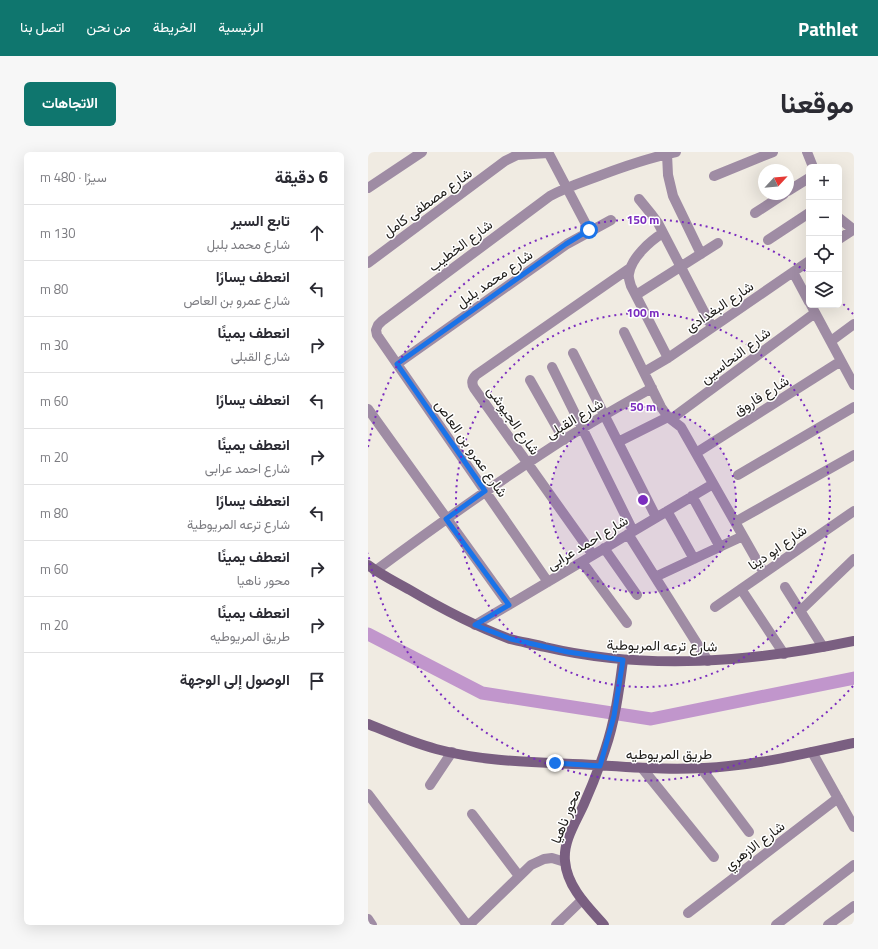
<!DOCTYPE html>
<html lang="ar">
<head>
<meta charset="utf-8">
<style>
	:root { --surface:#fff; --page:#f7f7f7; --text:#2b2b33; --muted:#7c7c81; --line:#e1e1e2; --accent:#0f766e }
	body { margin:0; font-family:"Titillium Web",Vazirmatn,sans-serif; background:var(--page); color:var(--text); direction:rtl }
	.controls { position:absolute; right:12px; top:12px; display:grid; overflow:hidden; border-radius:6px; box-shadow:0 4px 16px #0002 }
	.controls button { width:36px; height:36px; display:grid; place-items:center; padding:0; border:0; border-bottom:1px solid var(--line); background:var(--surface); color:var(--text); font:20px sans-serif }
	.compass { position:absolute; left:390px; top:12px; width:36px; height:36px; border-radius:50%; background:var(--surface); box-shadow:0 4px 16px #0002; rotate:64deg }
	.stop { position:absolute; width:12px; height:12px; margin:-9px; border:3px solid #1a73e8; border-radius:50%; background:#fff }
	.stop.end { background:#1a73e8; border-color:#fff; box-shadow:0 1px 4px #0008 }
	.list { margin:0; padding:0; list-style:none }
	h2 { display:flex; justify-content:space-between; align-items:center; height:52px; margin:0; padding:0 16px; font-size:17px }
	h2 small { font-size:13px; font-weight:400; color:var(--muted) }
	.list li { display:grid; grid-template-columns:26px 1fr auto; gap:12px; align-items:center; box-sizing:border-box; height:56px; padding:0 16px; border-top:1px solid var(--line) }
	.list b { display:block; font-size:15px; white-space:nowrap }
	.list p { margin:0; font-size:13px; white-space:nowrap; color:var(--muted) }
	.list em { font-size:13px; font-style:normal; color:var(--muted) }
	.icon { flex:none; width:22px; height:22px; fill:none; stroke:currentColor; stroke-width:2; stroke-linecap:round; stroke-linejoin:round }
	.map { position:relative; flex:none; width:486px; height:773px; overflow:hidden; direction:ltr; border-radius:6px }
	header { display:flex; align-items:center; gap:24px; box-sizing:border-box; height:56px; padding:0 20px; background:var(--accent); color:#fff }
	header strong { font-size:19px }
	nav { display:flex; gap:22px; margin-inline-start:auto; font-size:14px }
	.intro { display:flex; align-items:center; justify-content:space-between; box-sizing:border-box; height:96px; padding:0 24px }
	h1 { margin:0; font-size:28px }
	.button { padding:10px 18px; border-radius:6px; background:var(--accent); color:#fff; font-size:14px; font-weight:700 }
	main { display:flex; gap:24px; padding:0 24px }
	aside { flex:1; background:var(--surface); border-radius:6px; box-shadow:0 4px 16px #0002 }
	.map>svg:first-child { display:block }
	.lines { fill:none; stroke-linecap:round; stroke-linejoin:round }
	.canal { stroke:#c196cc; stroke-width:13 }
	.street { stroke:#9f8ca4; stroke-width:10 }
	.secondary { stroke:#7a5f81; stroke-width:10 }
	.route { stroke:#1a73e8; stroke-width:5 }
	.ring { fill:none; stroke:#7b2cbf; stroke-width:2; stroke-dasharray:2 4 }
	.labels { text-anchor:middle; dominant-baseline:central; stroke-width:3; stroke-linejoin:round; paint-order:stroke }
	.street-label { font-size:14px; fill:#1d1b18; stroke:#fff }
	.centre { fill:#7b2cbf; stroke:#fff; stroke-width:2 }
	.ring-label { font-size:12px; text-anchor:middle; font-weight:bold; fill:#7b2cbf; stroke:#fff; stroke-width:3; stroke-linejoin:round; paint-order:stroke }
</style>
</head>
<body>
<header>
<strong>Pathlet</strong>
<nav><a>الرئيسية</a><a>الخريطة</a><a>من نحن</a><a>اتصل بنا</a></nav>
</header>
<div class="intro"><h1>موقعنا</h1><a class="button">الاتجاهات</a></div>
<main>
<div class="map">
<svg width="486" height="773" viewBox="0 0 486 773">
	<rect width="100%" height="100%" fill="#f0ebe2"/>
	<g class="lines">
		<path class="canal" d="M0,482L114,541L283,567L486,526"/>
		<path class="street" d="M180,0L221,78
			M439,0L445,15
			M299,2L300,23L305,44L333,102
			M346,24L405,0
			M0,36L54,0
			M420,39L441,26
			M271,47L284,63L290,71L344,175
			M387,61L416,42
			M471,66L486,78
			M295,81C282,89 263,106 261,122C260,126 262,130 263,134L300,206
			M471,87L485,78
			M400,88L441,61
			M0,111L137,9L149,3L180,1
			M425,120L441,150
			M268,143L350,91
			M443,153L486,233
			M256,180L293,255L300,265L313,275L396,421
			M463,189L486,172
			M205,201L288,365
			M29,212L199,92L243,68
			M184,215L265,379
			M276,220L300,206L441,109
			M162,228L196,288
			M0,257L141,453
			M303,267L447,161
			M250,290L300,265
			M328,301L473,209
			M370,323L486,255
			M324,344L352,395
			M299,359L326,407
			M367,370L486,303
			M260,382L340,509
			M236,396L269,443
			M225,403L106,236C103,231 104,227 108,223L262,116
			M214,410L259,471
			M7,419C65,376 124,334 184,295C217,274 250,255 284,236
			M287,425L375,384
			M180,430L29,212L9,183L8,178L10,173L14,169L182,44C197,36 212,31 228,25C254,15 280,6 308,0
			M417,435L455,495
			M373,437L416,502
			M347,455L486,359
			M432,459L486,407
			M107,473L345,332
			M444,600L486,675
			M274,616L346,705
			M333,616L381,680
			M62,633L84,600
			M0,642L99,773
			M104,662L151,724
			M320,761L470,646
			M0,767L4,773
			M101,773L163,713L176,707L184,706L197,710
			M188,773L214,748
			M408,773L486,713
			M460,773L486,754"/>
		<path class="secondary" d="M0,413C13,423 28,430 42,438C74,457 107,474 142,487C153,490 166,492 177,495C279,519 385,510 486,489
			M0,572C22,581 45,591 68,597C120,611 175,610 228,613C272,616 317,619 361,614C403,610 444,600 486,591
			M236,773C220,755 199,735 197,709C195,689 208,670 216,652C224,634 231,616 237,598C247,569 251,539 255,508"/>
	</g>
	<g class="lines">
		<path class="route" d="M187,611L232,614L246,564L255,508L200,500L143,487L107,473L141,453L78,367L117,339L29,212L198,92L221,78"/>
	</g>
	<circle cx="275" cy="348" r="93" fill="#7b2cbf" fill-opacity=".12"/>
	<g class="ring">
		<circle cx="275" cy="348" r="93"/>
		<circle cx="275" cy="348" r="187"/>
		<path d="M485 534A280 280 0 0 1 0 401M0 295A280 280 0 0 1 440 121M471 148A280 280 0 0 1 485 162"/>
	</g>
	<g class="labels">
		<g class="street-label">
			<text transform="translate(59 50) rotate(-36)">شارع مصطفى كامل</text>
			<text transform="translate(92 93) rotate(-37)">شارع الخطيب</text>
			<text transform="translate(126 126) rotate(-35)">شارع محمد بلبل</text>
			<text transform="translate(351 154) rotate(-34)">شارع البغدادى</text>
			<text transform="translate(367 203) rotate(-37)">شارع النحاسين</text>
			<text transform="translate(393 243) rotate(-32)">شارع فاروق</text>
			<text transform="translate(206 266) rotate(-31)">شارع القبلى</text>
			<text transform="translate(146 268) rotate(55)">شارع الجيوشى</text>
			<text transform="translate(104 296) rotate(55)">شارع عمرو بن العاص</text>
			<text transform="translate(219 390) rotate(-31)">شارع احمد عرابى</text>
			<text transform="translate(409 395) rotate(-35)">شارع ابو دينا</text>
			<text transform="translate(294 493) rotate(1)">شارع ترعه المريوطية</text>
			<text x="301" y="601">طريق المريوطيه</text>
			<text transform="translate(197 664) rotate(-68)">محور ناهيا</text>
			<text transform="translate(386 693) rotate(-37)">شارع الازهري</text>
		</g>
	</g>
	<circle cx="275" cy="348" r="6" class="centre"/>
	<g class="ring-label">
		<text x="275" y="72">150 m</text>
		<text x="275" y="165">100 m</text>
		<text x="275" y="259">50 m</text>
	</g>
</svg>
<div class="controls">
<button>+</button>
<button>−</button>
<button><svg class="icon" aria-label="locate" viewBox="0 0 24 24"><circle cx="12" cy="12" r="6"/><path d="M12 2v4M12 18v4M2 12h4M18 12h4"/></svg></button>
<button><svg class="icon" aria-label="layers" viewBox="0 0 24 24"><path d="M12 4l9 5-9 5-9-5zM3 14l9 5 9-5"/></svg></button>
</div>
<svg class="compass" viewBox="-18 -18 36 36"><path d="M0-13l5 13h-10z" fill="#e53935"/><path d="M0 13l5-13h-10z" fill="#7c7c81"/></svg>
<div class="stop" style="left:221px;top:78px"></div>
<div class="stop end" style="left:187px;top:611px"></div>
</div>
<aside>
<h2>6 دقيقة<small>سيرًا · 480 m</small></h2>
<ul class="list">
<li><svg class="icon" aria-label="ahead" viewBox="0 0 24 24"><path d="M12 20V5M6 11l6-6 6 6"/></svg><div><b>تابع السير</b><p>شارع محمد بلبل</p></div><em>130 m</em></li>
<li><svg class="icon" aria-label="left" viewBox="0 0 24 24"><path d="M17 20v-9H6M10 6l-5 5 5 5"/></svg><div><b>انعطف يسارًا</b><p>شارع عمرو بن العاص</p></div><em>80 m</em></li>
<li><svg class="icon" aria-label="right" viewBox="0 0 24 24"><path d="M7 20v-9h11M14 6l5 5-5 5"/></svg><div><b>انعطف يمينًا</b><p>شارع القبلى</p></div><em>30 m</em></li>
<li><svg class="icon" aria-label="left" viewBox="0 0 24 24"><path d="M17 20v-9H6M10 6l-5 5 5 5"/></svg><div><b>انعطف يسارًا</b></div><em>60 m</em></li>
<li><svg class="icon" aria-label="right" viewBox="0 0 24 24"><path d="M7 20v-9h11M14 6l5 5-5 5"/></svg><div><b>انعطف يمينًا</b><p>شارع احمد عرابى</p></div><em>20 m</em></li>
<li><svg class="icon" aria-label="left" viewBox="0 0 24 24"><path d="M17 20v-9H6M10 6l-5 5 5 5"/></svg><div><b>انعطف يسارًا</b><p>شارع ترعه المريوطية</p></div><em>80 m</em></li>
<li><svg class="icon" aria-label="right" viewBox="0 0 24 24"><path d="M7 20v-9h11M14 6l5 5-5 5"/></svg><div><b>انعطف يمينًا</b><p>محور ناهيا</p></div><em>60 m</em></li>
<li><svg class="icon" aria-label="right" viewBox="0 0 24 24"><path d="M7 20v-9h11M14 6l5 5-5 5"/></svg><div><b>انعطف يمينًا</b><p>طريق المريوطيه</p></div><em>20 m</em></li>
<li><svg class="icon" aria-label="arrive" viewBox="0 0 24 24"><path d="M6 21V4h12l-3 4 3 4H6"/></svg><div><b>الوصول إلى الوجهة</b></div></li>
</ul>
</aside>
</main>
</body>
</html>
